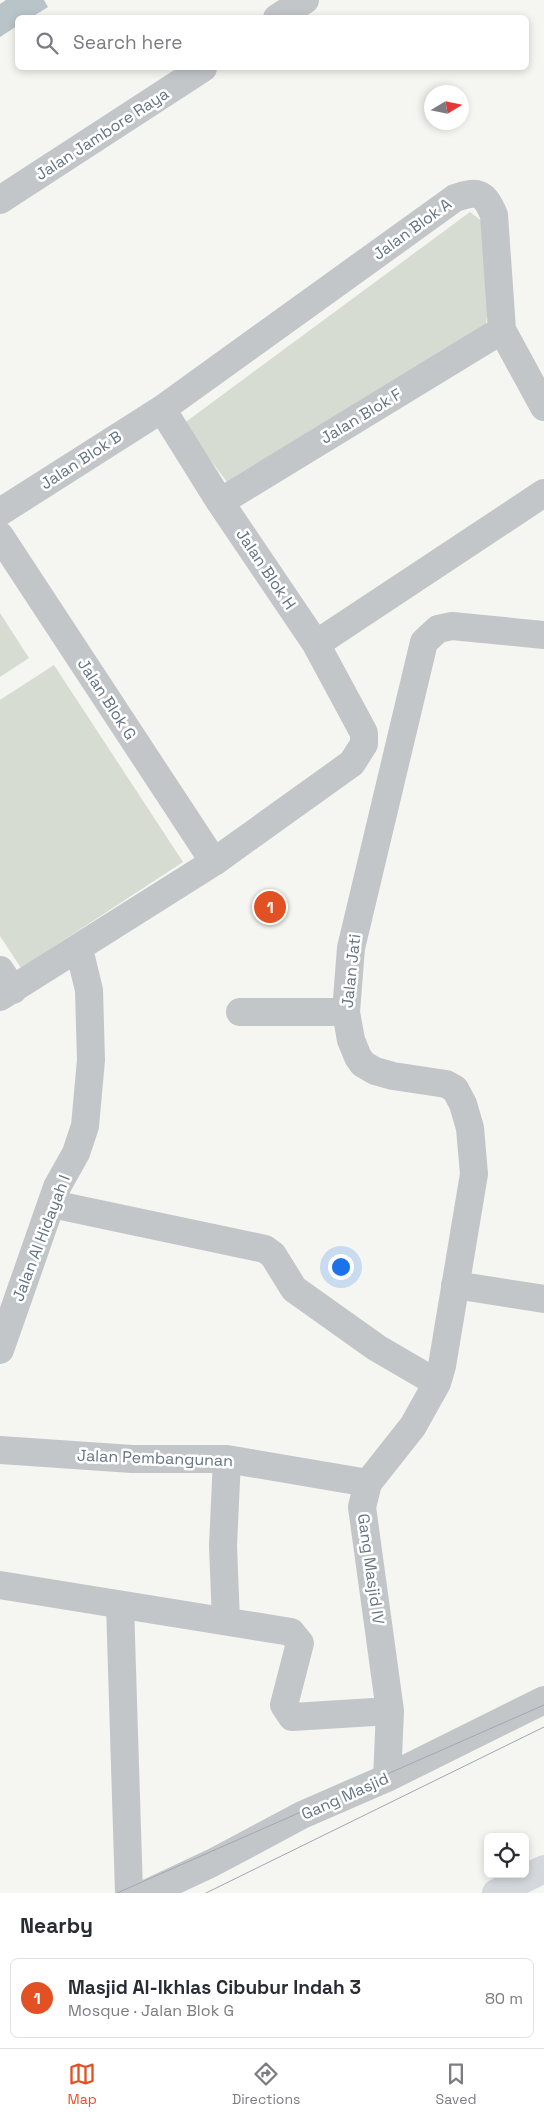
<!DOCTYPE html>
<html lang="en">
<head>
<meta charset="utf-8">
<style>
	:root { --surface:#fff; --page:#f7f7f7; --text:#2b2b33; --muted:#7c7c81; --line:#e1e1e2; --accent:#e25124 }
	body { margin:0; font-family:"Space Grotesk",sans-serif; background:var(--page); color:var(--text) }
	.controls { position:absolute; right:15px; bottom:15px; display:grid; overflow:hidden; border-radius:8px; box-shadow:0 2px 8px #0003 }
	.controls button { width:45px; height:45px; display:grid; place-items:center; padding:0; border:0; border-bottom:1px solid var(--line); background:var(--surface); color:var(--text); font:25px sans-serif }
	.compass { position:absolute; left:424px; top:85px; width:45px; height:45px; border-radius:50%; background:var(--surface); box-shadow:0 2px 8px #0003; rotate:80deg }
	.you { position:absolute; left:340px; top:1266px; width:18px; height:18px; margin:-12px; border:4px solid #fff; border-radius:50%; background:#1a73e8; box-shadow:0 0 0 8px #1a73e833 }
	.badge { display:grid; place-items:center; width:32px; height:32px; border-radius:50%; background:var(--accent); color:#fff; font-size:16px; font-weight:700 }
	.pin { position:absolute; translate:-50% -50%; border:2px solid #fff; box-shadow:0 1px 5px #0006 }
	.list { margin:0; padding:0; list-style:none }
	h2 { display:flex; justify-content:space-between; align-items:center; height:65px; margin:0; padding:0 20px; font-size:21px }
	h2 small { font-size:16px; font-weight:400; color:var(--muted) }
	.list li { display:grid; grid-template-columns:32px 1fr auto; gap:15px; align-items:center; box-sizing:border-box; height:80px; margin:0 10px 10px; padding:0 10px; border:1px solid var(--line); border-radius:8px }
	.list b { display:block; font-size:19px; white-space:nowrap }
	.list p { margin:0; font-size:16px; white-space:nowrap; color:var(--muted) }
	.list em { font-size:16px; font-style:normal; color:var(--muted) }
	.icon { flex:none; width:28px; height:28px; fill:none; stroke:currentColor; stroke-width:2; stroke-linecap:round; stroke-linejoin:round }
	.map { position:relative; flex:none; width:544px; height:1893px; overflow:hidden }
	.search { position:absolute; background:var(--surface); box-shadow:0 2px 8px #0003; left:15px; right:15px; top:15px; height:55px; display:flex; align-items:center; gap:12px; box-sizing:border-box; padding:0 18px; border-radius:8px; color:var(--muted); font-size:19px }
	.sheet { height:155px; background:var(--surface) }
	nav { display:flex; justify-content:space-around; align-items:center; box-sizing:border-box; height:70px; border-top:1px solid var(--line); background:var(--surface); font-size:14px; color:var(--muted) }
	nav a { display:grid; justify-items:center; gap:2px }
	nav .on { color:var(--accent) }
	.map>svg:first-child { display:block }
	.green { fill:#d6dcd2 }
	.water { fill:#b9c4c8 }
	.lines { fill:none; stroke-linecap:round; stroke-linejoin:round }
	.minor { stroke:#c2c6c9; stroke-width:28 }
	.tertiary { stroke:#c2c6c9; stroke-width:28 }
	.motorway { stroke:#d4d8dc; stroke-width:28 }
	.tram { stroke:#a3a8ae; stroke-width:1 }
	.labels { text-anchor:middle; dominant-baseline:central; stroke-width:5; stroke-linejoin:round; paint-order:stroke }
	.street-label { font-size:16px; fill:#647482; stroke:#fff }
</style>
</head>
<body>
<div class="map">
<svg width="544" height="1893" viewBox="0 0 544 1893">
	<rect width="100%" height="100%" fill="#f5f5f1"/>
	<path class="green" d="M470,212L495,231L486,326L227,482L183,424Z
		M0,613L29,658L0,677Z
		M54,665L183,862L21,968L0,936V700Z"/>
	<path class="water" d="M6,0H44L48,7L32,17L18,18L17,26L0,37V4Z"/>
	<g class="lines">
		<path class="minor" d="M220,502L502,330
			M0,512L162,409L455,198C478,190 484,192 494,215L502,330L544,407
			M0,536L214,862
			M316,644L544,493
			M0,970L13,990
			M0,997L214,862L352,763L364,744V733L316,644L220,502L162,409
			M240,1012H346
			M52,1204L265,1249L273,1255L294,1289L377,1348L437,1383
			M455,1285L544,1299
			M0,1350L57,1187L76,1153L85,1126L91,1060L89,990L79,949
			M0,1450L132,1459H227L368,1483
			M0,1585L291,1632L300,1643L284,1705L292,1717L390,1711
			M120,1605L129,1893
			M226,1621L223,1546L227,1459
			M387,1778L390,1711L362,1507L368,1483L413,1426L437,1383L442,1366L474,1174L470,1128L463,1104L455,1089L446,1084L393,1076L375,1071L363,1064L358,1057L351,1040L346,1012L351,948L424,642L438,629L452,626L544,635
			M148,1893L212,1863L302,1815L387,1778L544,1700"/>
		<path class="tertiary" d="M277,18L305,0
			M0,200L203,68"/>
		<path class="motorway" d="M496,1893L544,1869"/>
		<path class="tram" d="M117,1893L544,1705
			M206,1893L544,1727"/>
	</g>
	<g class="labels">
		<g class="street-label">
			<text transform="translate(102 134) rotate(-33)">Jalan Jambore Raya</text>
			<text transform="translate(412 229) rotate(-36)">Jalan Blok A</text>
			<text transform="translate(361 416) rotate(-31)">Jalan Blok F</text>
			<text transform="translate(81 460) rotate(-33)">Jalan Blok B</text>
			<text transform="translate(266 569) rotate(56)">Jalan Blok H</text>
			<text transform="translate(107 699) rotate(57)">Jalan Blok G</text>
			<text transform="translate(351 971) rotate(-84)">Jalan Jati</text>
			<text transform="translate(41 1238) rotate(-69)">Jalan Al Hidayah I</text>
			<text transform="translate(155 1458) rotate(2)">Jalan Pembangunan</text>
			<text transform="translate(371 1569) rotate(82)">Gang Masjid IV</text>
			<text transform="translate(345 1796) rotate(-24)">Gang Masjid</text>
		</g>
	</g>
</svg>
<div class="controls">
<button><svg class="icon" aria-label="locate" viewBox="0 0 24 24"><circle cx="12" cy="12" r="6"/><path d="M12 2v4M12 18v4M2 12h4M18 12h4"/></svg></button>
</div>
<svg class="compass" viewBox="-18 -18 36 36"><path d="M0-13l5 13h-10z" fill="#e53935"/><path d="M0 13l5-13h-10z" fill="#7c7c81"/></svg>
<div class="you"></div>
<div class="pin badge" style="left:270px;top:907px">1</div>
<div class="search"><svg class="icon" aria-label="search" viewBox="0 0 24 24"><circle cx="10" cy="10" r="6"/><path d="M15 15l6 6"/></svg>Search here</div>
</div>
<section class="sheet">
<h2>Nearby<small></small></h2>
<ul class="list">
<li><span class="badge">1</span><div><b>Masjid Al-Ikhlas Cibubur Indah 3</b><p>Mosque · Jalan Blok G</p></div><em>80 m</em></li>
</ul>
</section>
<nav>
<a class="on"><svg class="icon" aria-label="map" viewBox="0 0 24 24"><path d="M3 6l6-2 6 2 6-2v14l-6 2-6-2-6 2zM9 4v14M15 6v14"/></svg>Map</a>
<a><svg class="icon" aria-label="directions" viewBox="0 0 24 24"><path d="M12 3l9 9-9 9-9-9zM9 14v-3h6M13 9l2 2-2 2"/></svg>Directions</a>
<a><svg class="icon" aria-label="saved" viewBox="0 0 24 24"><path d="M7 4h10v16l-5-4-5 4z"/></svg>Saved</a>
</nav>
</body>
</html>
